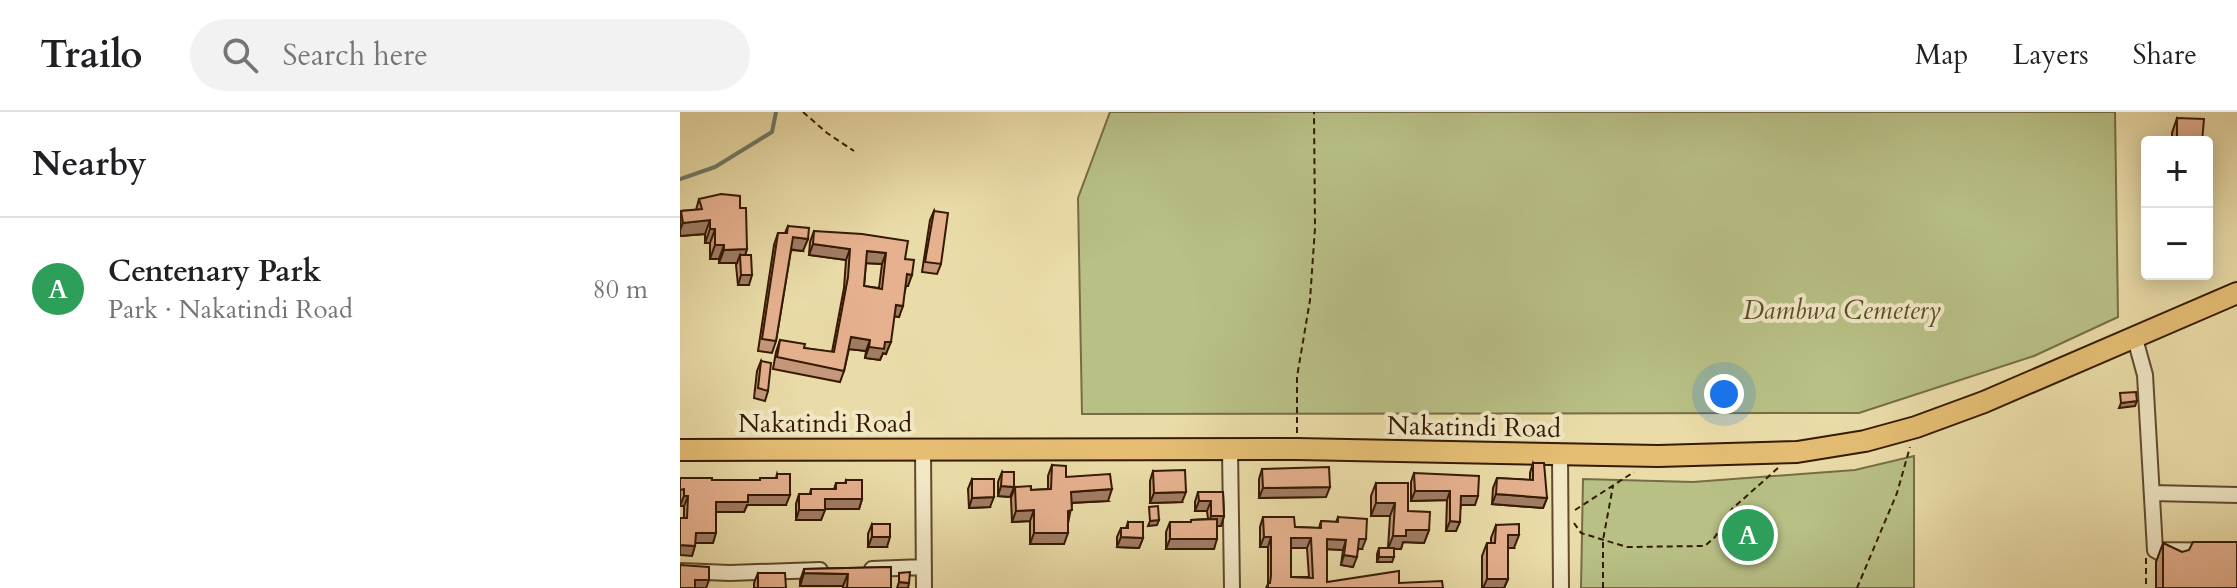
<!DOCTYPE html>
<html lang="en">
<head>
<meta charset="utf-8">
<style>
	:root { --surface:#fff; --page:#f2f2f2; --text:#202124; --muted:#757577; --line:#e0e0e0; --accent:#8f2418 }
	body { margin:0; font-family:Cardo,serif; background:var(--page); color:var(--text) }
	.controls { position:absolute; right:24px; top:24px; display:grid; overflow:hidden; border-radius:8px; box-shadow:0 4px 20px #0003 }
	.controls button { width:72px; height:72px; display:grid; place-items:center; padding:0; border:0; border-bottom:2px solid var(--line); background:var(--surface); color:var(--text); font:40px sans-serif }
	.you { position:absolute; left:1044px; top:282px; width:28px; height:28px; margin:-20px; border:6px solid #fff; border-radius:50%; background:#1a73e8; box-shadow:0 0 0 12px #1a73e833 }
	.badge { display:grid; place-items:center; width:52px; height:52px; border-radius:50%; background:var(--accent); color:#fff; font-size:26px; font-weight:700 }
	.pin { position:absolute; translate:-50% -50%; border:4px solid #fff; box-shadow:0 2px 8px #0006 }
	.list { margin:0; padding:0; list-style:none }
	h2 { display:flex; justify-content:space-between; align-items:center; height:104px; margin:0; padding:0 32px; font-size:34px }
	h2 small { font-size:26px; font-weight:400; color:var(--muted) }
	.list li { display:grid; grid-template-columns:52px 1fr auto; gap:24px; align-items:center; box-sizing:border-box; height:144px; padding:0 32px; border-top:2px solid var(--line) }
	.list b { display:block; font-size:30px; white-space:nowrap }
	.list p { margin:0; font-size:26px; white-space:nowrap; color:var(--muted) }
	.list em { font-size:26px; font-style:normal; color:var(--muted) }
	.icon { flex:none; width:44px; height:44px; fill:none; stroke:currentColor; stroke-width:2; stroke-linecap:round; stroke-linejoin:round }
	.map { position:relative; flex:none; width:1557px; height:476px; overflow:hidden }
	header { display:flex; align-items:center; gap:48px; box-sizing:border-box; height:112px; padding:0 40px; background:var(--surface); border-bottom:2px solid var(--line) }
	header strong { font-size:38px }
	nav { display:flex; gap:44px; margin-inline-start:auto; font-size:28px }
	.search { width:560px; height:72px; background:var(--page); display:flex; align-items:center; gap:20px; box-sizing:border-box; padding:0 28px; border-radius:44px; color:var(--muted); font-size:30px }
	main { display:flex }
	aside { flex:1; background:var(--surface) }
	.map>svg:first-child { display:block }
	.green { fill:#b8c086; stroke:#766d44; stroke-width:2 }
	.lines { fill:none; stroke-linecap:round; stroke-linejoin:round }
	.stream { stroke:#707b67; stroke-width:4 }
	.minor-casing { stroke:#624a2c; stroke-width:18 }
	.highway-casing { stroke:#351a02; stroke-width:24 }
	.path { stroke:#351a02; stroke-width:2; stroke-dasharray:6 4; stroke-linecap:butt }
	.minor { stroke:#f1e8c6; stroke-width:14 }
	.highway { stroke:#e5be74; stroke-width:20 }
	.wall { fill:#c6987b; stroke:#351a02; stroke-width:2; fill-rule:evenodd }
	.shaded-wall { fill:#a17c64; stroke:#351a02; stroke-width:2 }
	.building { fill:#e6b18f; stroke:#351a02; stroke-width:2; fill-rule:evenodd }
	.labels { text-anchor:middle; dominant-baseline:central; stroke-width:8; stroke-linejoin:round; paint-order:stroke }
	.park-label { font-size:26px; font-style:italic; fill:#5c4c2a; stroke:#f1e8c6 }
	.street-label { font-size:26px; fill:#351a02; stroke:#f1e8c6 }
</style>
</head>
<body>
<header>
<strong>Trailo</strong>
<div class="search"><svg class="icon" aria-label="search" viewBox="0 0 24 24"><circle cx="10" cy="10" r="6"/><path d="M15 15l6 6"/></svg>Search here</div>
<nav><a>Map</a><a>Layers</a><a>Share</a></nav>
</header>
<main>
<aside>
<h2>Nearby<small></small></h2>
<ul class="list">
<li><span class="badge" style="background:#2e9e5b">A</span><div><b>Centenary Park</b><p>Park · Nakatindi Road</p></div><em>80 m</em></li>
</ul>
</aside>
<div class="map">
<svg width="1557" height="476" viewBox="0 0 1557 476">
	<rect width="100%" height="100%" fill="#eadca8"/>
	<filter id="stains"><feTurbulence type="fractalNoise" baseFrequency=".0025" numOctaves="4"/><feColorMatrix values="0 0 0 0 .2 0 0 0 0 .09 0 0 0 0 .02 0 0 0 .5 -.17"/></filter>
	<radialGradient id="worn" r=".72"><stop offset=".6" stop-color="#630" stop-opacity="0"/><stop offset="1" stop-color="#630" stop-opacity=".3"/></radialGradient>
	<path class="green" d="M430,0H1435L1438,205L1354,244L1179,301L402,302L398,86Z
		M1234,344V476H901L903,367L1013,370L1175,358Z"/>
	<g class="lines">
		<path class="stream" d="M0,67L35,55L92,20L96,0"/>
		<g class="minor-casing">
			<path id="minor" d="M1454,223L1465,263L1475,438L1495,449
				M243,336L244,476
				M550,337L552,476
				M880,342L881,476
				M1472,381L1557,383
				M1479,438L1557,439
				M192,457L244,455
				M0,459L50,461L140,458"/>
		</g>
		<g class="highway-casing">
			<path id="highway" d="M0,338L617,337L978,344L1117,340L1185,329L1236,315L1304,290L1557,181"/>
		</g>
		<path class="path" d="M123,0L147,21L174,39
			M617,321V265L630,188L635,116L634,0
			M895,398L954,360
			M894,411L901,421L947,435L1025,434L1035,425L1052,397L1098,356
			M1466,446V476
			M923,476V428L933,374
			M1177,476L1217,381L1230,335"/>
		<use href="#minor" class="minor"/>
		<use href="#highway" class="highway"/>
	</g>
	<path class="wall" d="M1497,6L1522,30H1492V21Z
		M19,87L60,96L67,137L65,143L69,173H58L56,153L57,151H39V147H30V131H25V122L0,124L1,99L16,98Z
		M254,99L261,152L257,162L242,160L250,108Z
		M108,114L123,139L111,138L96,229L92,241L78,239L94,133L98,121H105Z
		M134,119L225,147L228,174H226L219,205L214,204L206,242L203,241L200,248L185,246L186,239L169,237L164,259L160,270L93,257L96,240L100,228L124,236L152,240L164,176L166,148L129,143L130,130ZM186,151L202,152L199,176L184,174Z
		M81,249L88,279L85,289L74,286L77,259Z
		M853,351L867,386L863,396L812,392L813,376L817,366L850,368V361Z
		M372,353L386,365L428,389L392,391L384,432H350V409L332,410L331,386L335,375L351,378L368,377V364Z
		M582,357L646,385L579,386V367Z
		M473,359L502,390L470,391V369Z
		M322,360L330,385L318,384V370Z
		M734,361L795,393H781L776,419H766L767,388L731,389V370Z
		M97,362L106,393H67L64,400H36L33,431H15L12,444L4,406V394H0V366L32,368H79L96,366Z
		M292,367L310,395L289,396L288,377Z
		M166,368L182,387L179,397H145L141,408H116V392L119,382H130L131,377H154L156,371H165Z
		M696,371L749,418L744,431L723,430L721,437H714L712,450H697V442L699,436H708L710,404H691V384Z
		M518,380H543L544,404L541,414H537L534,437H486V420L490,410H511V408L528,407L527,399H515V390Z
		M583,405L615,415L639,416L641,409L656,410L658,405L682,437H678L673,455L661,453L663,438L647,437V470L719,471L763,476H586L588,472V435H580V415ZM611,436H627L629,465H611Z
		M448,410L463,426L459,436L437,435V425L441,416H446Z
		M192,412L207,435H188V422Z
		M816,413L834,436H828V467L824,476H802V444L807,431H811V426Z
		M1483,431L1502,440L1557,476H1476V450Z
		M211,455V476H163V474H120V469L124,457Z
		M78,461L106,476H74V471Z"/>
	<path class="shaded-wall" d="M30,108L25,122L0,124V118L3,111Z
		M30,117H35L30,131H25Z
		M113,125L128,127L123,139L108,137Z
		M133,132L170,137L166,148L129,143Z
		M35,133H44L39,147H30Z
		M67,137L63,150L60,143L57,151H39L44,138Z
		M187,139L206,141L202,152L183,151Z
		M227,162L232,163L228,174H223Z
		M61,163H72L69,173H58Z
		M216,193L223,194L219,205L212,204Z
		M171,225L190,228L186,239L167,237Z
		M205,230H211L206,242L203,241L200,248L185,246L189,235Z
		M1457,289L1455,294L1439,296L1441,291Z
		M321,374L334,375L330,385L318,384Z
		M650,375L646,385L579,386L583,376Z
		M432,377L428,389L387,391L391,380Z
		M735,379H770L767,388L731,389Z
		M506,380L502,390L470,391L474,381Z
		M816,382L867,386L863,396L812,392Z
		M68,383H110L106,393H67L64,400H32L36,390Z
		M4,384H8L4,394H0Z
		M781,384H798L795,393H778Z
		M314,385L310,395L289,396L292,386Z
		M145,387H182L179,397H141Z
		M519,389H531L527,399H515Z
		M696,391H715L710,404H691Z
		M119,398H145L141,408H116Z
		M354,398L350,409L332,410L336,399Z
		M531,404H544L541,414H528Z
		M479,408L477,413L468,414L470,409Z
		M770,409L780,410L776,419H766Z
		M726,418H749L744,431L723,430L721,437H708L713,424Z
		M16,421H36L33,431H12Z
		M354,421H388L384,432H350Z
		M828,423H839L834,436H823Z
		M192,425H210L207,435H188Z
		M441,425L463,426L459,436L437,435Z
		M584,425H591L588,435H580Z
		M611,426H631L627,436H607Z
		M490,427H537L534,437H486Z
		M647,427L666,428L663,438L643,437Z
		M679,427H686L682,437H676Z
		M0,433L15,434L12,444L0,443Z
		M664,443L677,445L673,455L661,453Z
		M699,445H714L712,450H697Z
		M124,461L168,462L163,474H120Z
		M807,467H828L824,476H803Z
		M15,468H29L26,476H12Z
		M219,470L229,471L228,476H217Z"/>
	<path class="building" d="M1497,6L1524,7L1522,30H1497Z
		M41,82L60,84V96H66L67,137L44,138V133H35V117H30V108L3,111L1,99L22,97L19,87Z
		M254,99L268,101L261,152L245,150Z
		M108,114L129,116L128,127L113,125L96,229L82,227L98,121H107Z
		M134,119L182,122L228,129L225,147L234,148L232,163L227,162L223,194L216,193L211,230H205L204,237L189,235L190,228L171,225L164,259L97,245L100,228L125,232L124,236L154,240L168,165L170,137L133,132ZM187,139L206,141L202,177L184,174Z
		M60,143H71L72,163H61Z
		M81,249L91,251L88,279L78,276Z
		M1456,280L1457,289L1441,291L1440,281Z
		M853,351H864L867,386L816,382L817,366L853,368Z
		M372,353L386,354V365L430,362L432,377L391,380L392,398L388,399V421H354V398L336,399L335,375L351,374V378L371,377Z
		M649,355L650,375L583,376L582,357Z
		M505,358L506,380L474,381L473,359Z
		M322,360H334V375L321,374Z
		M734,361L799,364L798,384H781L780,410L770,409V379H735Z
		M97,362H110V383H68V390H36V421H16L15,434L0,433V406H7L8,384H4V377L0,378V366H32V368H80V366H97Z
		M292,367H314V385L292,386Z
		M166,368H182V387H145V398H119V382H131V377H156V371H166Z
		M696,371H728V399L750,400L749,418H726V424H713L715,391H696Z
		M518,380H543L544,404H531V389H519Z
		M478,394L479,408L470,409L469,395Z
		M583,405H614L615,415L641,416V409L658,410V405L687,407L686,427H679L677,445L664,443L666,428L647,427V470L719,459V471L762,469L763,476H588V471H590L591,464V425H584ZM611,426H631L633,466L611,465Z
		M537,407V427H490V410H511V408Z
		M448,410H463V426L441,425V416H448Z
		M192,412H210V425H192Z
		M839,412V423H828V467H807V431H815L816,413Z
		M1513,430H1557V476H1483V431L1502,440L1509,438Z
		M699,436H714V445H699Z
		M0,453L29,455V468H15V476H0Z
		M211,455V476H167L168,462L124,461V457Z
		M230,460L229,471L219,470V461Z
		M78,461H105L106,476H78Z"/>
	<g class="labels">
		<g class="park-label">
			<text x="1162" y="198">Dambwa Cemetery</text>
		</g>
		<g class="street-label">
			<text x="145" y="311">Nakatindi Road</text>
			<text transform="translate(794 315) rotate(1)">Nakatindi Road</text>
		</g>
	</g>
	<rect width="100%" height="100%" filter="url(#stains)"/>
	<rect width="100%" height="100%" fill="url(#worn)"/>
</svg>
<div class="controls">
<button>+</button>
<button>−</button>
</div>
<div class="you"></div>
<div class="pin badge" style="left:1068px;top:423px;background:#2e9e5b">A</div>
</div>
</main>
</body>
</html>
